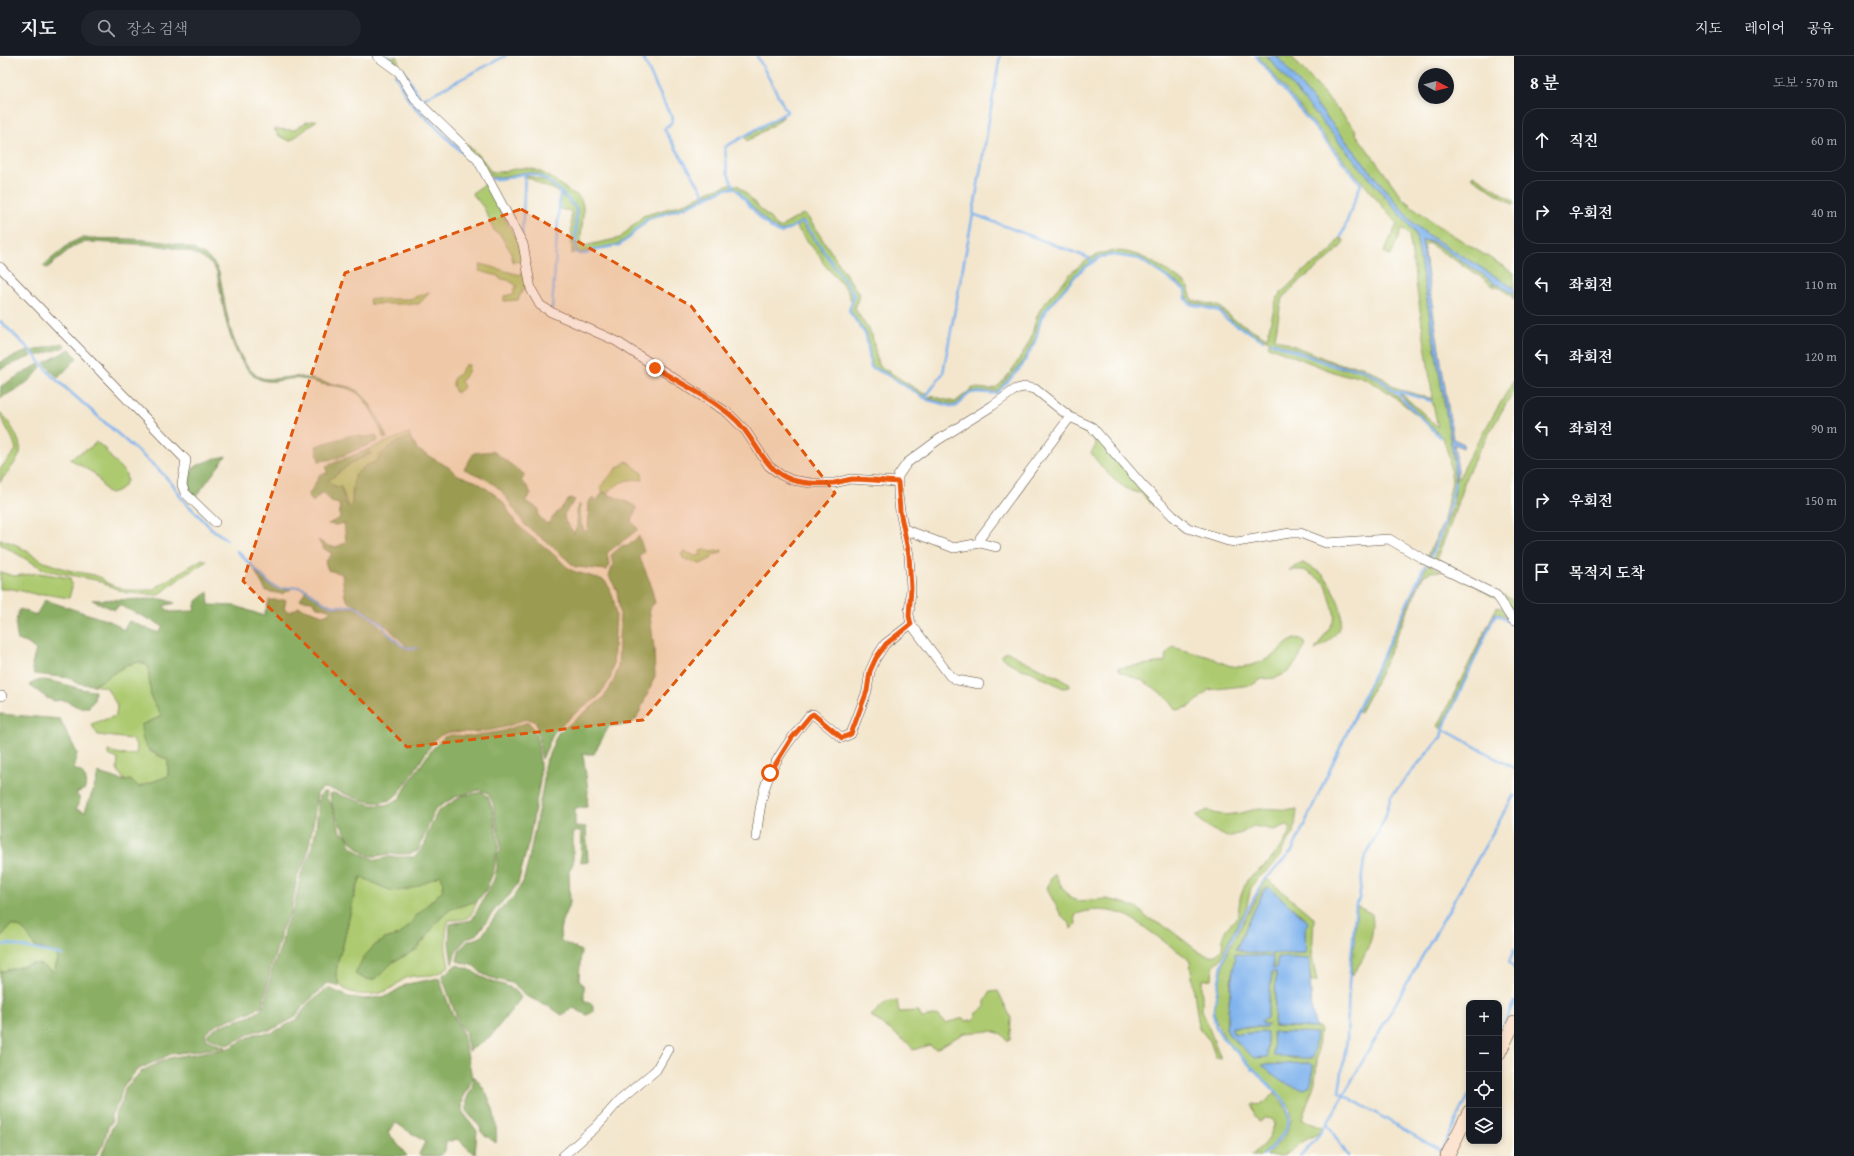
<!DOCTYPE html>
<html lang="ko">
<head>
<meta charset="utf-8">
<style>
	:root { --surface:#171b24; --page:#20242c; --text:#f1f3f6; --muted:#9ea1a6; --line:#363941 }
	body { margin:0; font-family:"Gentium Book Plus","Noto Serif KR",serif; background:var(--page); color:var(--text) }
	.controls { position:absolute; right:12px; bottom:12px; display:grid; overflow:hidden; border-radius:8px; box-shadow:0 2px 6px #0003 }
	.controls button { width:36px; height:36px; display:grid; place-items:center; padding:0; border:0; border-bottom:1px solid var(--line); background:var(--surface); color:var(--text); font:20px sans-serif }
	.compass { position:absolute; left:1418px; top:12px; width:36px; height:36px; border-radius:50%; background:var(--surface); box-shadow:0 2px 6px #0003; rotate:97deg }
	.stop { position:absolute; width:12px; height:12px; margin:-9px; border:3px solid #ea580c; border-radius:50%; background:#fff }
	.stop.end { background:#ea580c; border-color:#fff; box-shadow:0 1px 4px #0008 }
	.list { margin:0; padding:0; list-style:none }
	h2 { display:flex; justify-content:space-between; align-items:center; height:52px; margin:0; padding:0 16px; font-size:17px }
	h2 small { font-size:13px; font-weight:400; color:var(--muted) }
	.list li { display:grid; grid-template-columns:26px 1fr auto; gap:12px; align-items:center; box-sizing:border-box; height:64px; margin:0 8px 8px; padding:0 8px; border:1px solid var(--line); border-radius:16px }
	.list b { display:block; font-size:15px; white-space:nowrap }
	.list em { font-size:13px; font-style:normal; color:var(--muted) }
	.icon { flex:none; width:22px; height:22px; fill:none; stroke:currentColor; stroke-width:2; stroke-linecap:round; stroke-linejoin:round }
	.map { position:relative; flex:none; width:1514px; height:1100px; overflow:hidden }
	header { display:flex; align-items:center; gap:24px; box-sizing:border-box; height:56px; padding:0 20px; background:var(--surface); border-bottom:1px solid var(--line) }
	header strong { font-size:19px }
	nav { display:flex; gap:22px; margin-inline-start:auto; font-size:14px }
	.search { width:280px; height:36px; background:var(--page); display:flex; align-items:center; gap:10px; box-sizing:border-box; padding:0 14px; border-radius:22px; color:var(--muted); font-size:15px }
	main { display:flex }
	aside { flex:1; background:var(--surface) }
	.map>svg:first-child { display:block }
	.green { fill:#adca71; stroke:#747a48; fill-rule:evenodd }
	.forest { fill:#8aae63; stroke:#626c40 }
	.water { fill:#80b4ee; stroke:#5e6f86 }
	.lines { fill:none; stroke-linecap:round; stroke-linejoin:round }
	.stream { stroke:#80b4ee; stroke-width:2.5 }
	.street-casing { stroke:#574638; stroke-width:10 }
	.secondary-casing { stroke:#574638; stroke-width:14 }
	.street { stroke:#fff; stroke-width:9 }
	.secondary { stroke:#fde4d0; stroke-width:13 }
	.route { stroke:#ea580c; stroke-width:5 }
	.marked { fill:#df570d; fill-opacity:0.2; stroke:#df570d; stroke-width:3; stroke-dasharray:8 5; stroke-linejoin:round }
</style>
</head>
<body>
<header>
<strong>지도</strong>
<div class="search"><svg class="icon" aria-label="search" viewBox="0 0 24 24"><circle cx="10" cy="10" r="6"/><path d="M15 15l6 6"/></svg>장소 검색</div>
<nav><a>지도</a><a>레이어</a><a>공유</a></nav>
</header>
<main>
<div class="map">
<svg width="1514" height="1100" viewBox="0 0 1514 1100">
	<rect width="100%" height="100%" fill="#fdfcf7"/>
	<filter id="ink" filterUnits="userSpaceOnUse"><feTurbulence type="fractalNoise" baseFrequency=".025" numOctaves="2"/><feDisplacementMap in="SourceGraphic" scale="8" xChannelSelector="R" yChannelSelector="G"/><feConvolveMatrix kernelMatrix="1 2 1 2 8 2 1 2 1" color-interpolation-filters="sRGB"/></filter>
	<filter id="wash" filterUnits="userSpaceOnUse"><feTurbulence type="fractalNoise" baseFrequency=".012" numOctaves="4" result="noise"/><feDisplacementMap in="SourceGraphic" scale="16" xChannelSelector="R" yChannelSelector="G"/><feGaussianBlur stdDeviation="0.9" result="paint"/><feColorMatrix in="noise" values="0 0 0 0 0 0 0 0 0 0 0 0 0 0 0 0 0 1.4 0 .05"/><feComposite in="paint" operator="in"/></filter>
	<g filter="url(#wash)">
		<rect width="100%" height="100%" fill="#f3e6cd"/>
		<path class="green" d="M390,0L397,1L400,12L419,43L472,93L483,104L490,115C503,119 513,111 526,112C543,114 553,123 566,133C571,138 580,138 582,146C585,155 581,173 581,183L582,188L584,190L620,182L643,160L680,149L704,138L705,140L684,150L647,163L630,181L618,188L580,197L577,195V152C564,139 543,111 521,117C510,119 502,122 491,121L480,104L417,43L400,14V12Z
			M1258,0H1267L1414,175L1417,185L1453,399L1455,424L1457,421L1460,422L1466,406L1514,324V334L1477,398L1466,421L1450,470L1438,499V503L1514,545V562L1505,548L1433,503L1454,447L1455,431L1446,465L1429,501L1426,502L1443,468L1452,426L1449,401L1443,382L1399,337L1403,339L1438,371L1432,344L1397,336L1379,321L1362,312L1337,309L1275,286H1271L1273,288L1338,312L1360,314L1377,323L1386,330L1416,358L1388,336L1367,323L1355,319L1346,320L1328,314L1268,290L1270,286L1234,267L1219,253L1190,246L1188,244L1184,231L1137,202L1110,198L1101,200L1084,211L1073,221L1041,260L1036,281L1021,309L997,335L970,336L955,349L927,342L931,340L955,346L973,332C980,332 988,334 994,332C1004,330 1027,292 1031,282C1034,273 1035,263 1039,256C1045,244 1056,235 1064,225C1107,176 1139,195 1185,227L1188,230L1192,244L1219,250L1233,263L1267,282L1277,241L1308,211L1320,205L1332,194L1339,182L1344,184C1339,202 1293,223 1281,246L1275,282L1338,308L1362,310L1379,319L1397,333L1433,343L1409,179L1402,172L1391,200L1384,196L1397,168Z
			M1277,0H1291L1355,73L1356,78L1404,144L1435,168L1514,217V232L1428,179L1412,166Z
			M784,60L778,66L747,85L745,81Z
			M317,64C315,66 292,84 290,85L278,79L274,73L294,74L307,66Z
			M526,119L545,125L558,134V137C553,132 549,132 543,130C535,127 536,123 526,122Z
			M1473,119L1514,145V149L1471,121Z
			M485,128L520,189L524,205L513,206L511,196L499,177L495,176L484,152L472,137Z
			M730,128L739,130L779,172L803,158L807,160L859,238L855,253L872,279L878,309L924,338L929,336L925,341L884,316L872,311L867,278L849,253L855,240L854,237L803,165H801L789,173L780,175L769,168L735,132L731,131L706,139V136Z
			M560,137L575,153V196L572,198L571,155L559,153Z
			M801,167L847,228L853,240L851,244L847,234L823,207L821,202L796,171Z
			M1422,184C1437,184 1497,227 1514,238V243L1502,233L1493,230L1483,222L1428,187L1424,190L1430,239Z
			M481,208L520,219L525,211L528,232L523,233L518,244L504,245V240L514,238V232L517,230L508,224L500,223L498,220L479,215Z
			M430,236L419,248H370L369,243H409Z
			M465,309H469L468,316L461,325L464,331L456,337L453,330V323L460,317Z
			M0,356C8,364 23,386 20,397C17,407 6,417 0,426V413L16,394C14,380 0,364 0,356Z
			M1069,365L1091,373L1165,457L1149,446L1141,437C1120,435 1102,412 1091,397L1096,389L1095,385Z
			M409,377L410,381L395,387L381,398L376,406L365,410L352,435V449L349,452L341,431L334,430L328,425L351,407L371,398L369,393Z
			M96,386L107,394L106,396L126,418L127,425C122,433 117,437 107,437L95,418L70,403C79,396 89,395 96,386Z
			M627,405L642,417L643,424C625,422 620,426 607,437L603,436L600,431L616,413Z
			M0,483L17,489L44,506L68,514L94,519L102,522L107,527L126,534H152L202,503L207,505L180,522L159,539L126,537L96,524L45,514L0,488Z
			M707,493L711,496L722,494L721,497L713,499L711,503L700,508L684,503L681,498L684,495L695,500L701,499L700,495Z
			M1303,507C1309,511 1317,514 1322,518C1328,523 1332,532 1335,539C1349,565 1339,581 1315,594L1332,568L1335,560L1327,531L1324,526L1304,514H1289Z
			M1428,508L1443,515L1430,516L1423,520L1380,618L1360,656H1357Z
			M0,516L14,520L39,517L70,522L72,531L69,542L44,538L39,539L13,533H0Z
			M1497,551L1500,552L1501,551L1513,567L1501,558L1495,557L1441,673L1438,670Z
			M1299,582L1306,588L1298,604L1288,616L1276,622L1262,623L1252,629L1208,634C1199,644 1191,652 1177,654C1163,635 1143,623 1121,616L1118,612L1165,606L1166,598L1173,591C1184,595 1195,597 1206,600C1212,601 1217,605 1223,607C1237,614 1254,610 1267,603C1279,598 1284,585 1299,582Z
			M1006,595C1026,607 1048,615 1069,627V631L1063,632L1029,615L1018,612L1001,601Z
			M140,606L148,610L151,642L162,660L141,669L149,695L168,704V720L139,731L130,724L125,725L117,714L118,703L108,699V695L125,699L136,698L137,690L131,683L98,679L91,668L116,660L117,649L106,631L92,629C110,622 120,609 140,606Z
			M1258,752L1297,754L1294,777L1283,793L1281,799L1269,813L1256,824L1251,832L1246,853L1227,888L1221,903L1213,910L1212,923L1202,924V954L1221,1003L1216,1002L1210,985L1199,972L1190,906L1186,901L1130,861C1114,854 1091,851 1075,859L1076,868L1071,873L1070,868L1061,859L1047,833L1050,824L1055,818L1063,833L1072,843L1078,845L1106,843L1124,847L1139,853L1146,861L1169,873L1199,896L1209,900L1216,899L1222,893L1223,880L1226,873L1238,860L1240,842L1247,824L1268,807L1284,787L1289,777L1291,771L1287,769L1274,774L1253,770L1242,777L1227,781L1211,773L1195,760L1208,754C1220,763 1245,757 1258,752Z
			M441,819L444,828L442,835L416,860L408,871L399,879L385,883L374,890L362,922L371,924L378,921L393,906L424,885L435,867L451,853L477,845C471,863 468,864 449,864C444,879 445,895 449,910C432,926 419,915 404,923C398,927 393,932 386,935C370,942 337,940 336,918C335,907 341,898 343,888C349,865 352,843 361,821L384,831L433,822Z
			M1267,823L1314,862L1312,900L1317,926H1311L1308,903L1278,901L1277,912H1273L1272,901L1232,917L1226,973L1229,979L1267,976L1236,978L1231,974L1232,971H1266L1261,965L1267,962L1272,916H1276L1274,970L1320,972L1315,1026L1302,1063L1323,1071L1319,1077L1304,1085L1284,1100H1266C1279,1086 1296,1073 1290,1051L1225,983L1216,965L1214,956L1223,909L1230,890ZM1264,834L1287,848L1305,862V897L1236,893ZM1273,976L1286,978L1299,976L1296,1003L1284,1000ZM1309,1007L1291,1030L1263,1009Z
			M1357,850L1372,858C1376,881 1365,903 1351,920Z
			M11,869C25,871 29,880 35,891L56,897L58,903L54,916L39,908H31L0,916V882Z
			M998,935L1011,962L1010,983L1008,985L1002,978L991,975L964,977L936,993L929,989L913,994L909,988L871,960L886,946L897,944L899,956L918,955L922,962L938,959L945,967L964,962L966,965L975,963L976,958L985,951V945L990,936Z
			M1274,1036C1301,1065 1285,1077 1261,1100H1251L1268,1084L1275,1067L1272,1063L1264,1062L1259,1066L1254,1058L1252,1048C1266,1050 1266,1045 1274,1036Z"/>
		<path class="forest" d="M81,182C115,184 204,177 219,216C225,245 228,281 245,307C259,328 269,323 290,321C301,320 313,323 323,326C332,328 342,329 350,331C369,338 380,365 387,382L384,383C379,368 368,343 354,335C345,330 332,330 321,328C311,325 299,321 289,323C276,325 265,328 254,320C229,300 222,246 217,216C203,188 140,188 112,187C103,187 90,185 81,187C72,189 55,206 47,212L43,210L69,188Z
			M63,287L65,291L37,300L32,295Z
			M70,293L77,302L58,322L44,307Z
			M28,295L32,300L0,313V306Z
			M39,308L41,310C35,324 14,335 0,342L1,330Z
			M351,379L366,381L376,379L378,385L335,403L319,405L316,390Z
			M410,381L418,394L450,412L456,418L477,426L497,440L503,446L514,464L525,476L551,496L566,510L573,515L601,523L606,526L610,533L614,545L616,560L613,612L610,624L597,642L573,659L554,676L542,703L536,667C528,659 520,666 511,669C500,673 487,675 476,676C462,677 446,672 435,684C424,697 403,738 390,744C368,753 345,734 323,732L317,738L314,763L306,804L298,818L291,855L281,874L279,886L270,914L263,949C246,961 217,963 205,978L207,984L225,991L171,998L137,1014L122,1032L119,1046L111,1059L112,1066L108,1071L103,1089L95,1100H0V916L31,908H39L54,916L58,903L56,897L35,891C29,880 25,871 11,869L0,882V658L60,663L77,697L74,713L81,716L86,723L85,733L76,737L80,743L76,753L85,756C89,742 96,731 98,717L125,725L130,724L139,731L168,720V704C148,694 142,692 141,669L162,660L151,642L148,610L140,606L128,608L100,626L92,629L76,627L70,622L34,618L32,608L36,594L27,587L18,584C15,572 15,563 20,553L36,559L45,544L109,565L116,568L123,574L129,565L159,577L163,570L119,549L115,554L92,544L162,543L175,547L163,550L170,556L194,555L196,546L208,536L209,549L236,550L264,560L269,544H286L284,553L290,556L299,551L323,559L330,556L329,553L317,551L312,545L300,544L306,534C318,543 325,552 341,552C346,553 352,550 357,553C376,563 389,581 407,594L418,593V591H407L384,568L357,549L349,547L345,541L342,518L328,514L325,506L332,498L323,492L318,484C330,491 333,494 346,486L344,467L336,469L328,468L340,462L339,448L331,446L323,436L313,446L308,440L320,419L327,417L326,410L369,393L371,397L351,407L328,425L334,430L341,431L345,446L349,452L352,449L354,420L365,410L376,406L381,398L395,387Z
			M493,395L525,419L521,425L528,431L531,438L525,445L539,453L538,459L547,468L570,442L575,444L564,458L565,465L574,477L577,470V452L580,448L581,467L584,475L588,474L589,445L592,442L596,445L603,436L632,448L637,452L631,465L638,473C628,482 618,488 607,497L609,508L607,514L575,511L554,492L525,469L503,437L496,430L484,422L464,413L474,397Z
			M226,400L195,442C173,414 203,405 226,400Z
			M639,480L644,496L639,500L650,526L655,547L649,552L654,592L655,620L637,662L630,668L609,670L594,698H583L588,734L587,751L575,752V770L586,771L588,806L581,807L582,775L573,776V807L569,816L570,846L562,865L560,875L561,885L581,895L579,923L584,931V944L593,949V956L587,959L573,952L562,959L550,951L524,939L521,934L511,927L489,921L481,917L474,910L457,905L459,895L468,885L481,881L501,852L512,843L523,826L528,808L544,725V710L558,677L603,642L614,624L618,612L620,558L617,535L609,520L613,509L611,499L623,489L628,490Z
			M255,515C267,528 272,535 291,533L282,538L266,535Z
			M44,624C62,626 78,634 95,635L94,644L89,651H78L64,644L54,645L47,642L29,629L34,625Z
			M528,666C539,673 541,712 540,725L529,785L518,827L509,840L497,851L477,878L466,883L456,895L452,908L449,887L450,868L472,864L494,824L497,812V798L501,795V791L493,747L488,737L479,734L455,741L435,753L418,795C409,799 403,798 393,798C386,797 379,801 372,800C352,796 331,757 330,738L333,737L372,749H389L400,742L409,726L433,692L444,681L451,679L472,680L503,675Z
			M323,736H327L326,741L331,748L340,775L347,780L351,790L362,798L376,804L389,801H414L418,798L425,788L427,778L438,755L462,740L482,736L488,741L493,755L499,793L496,798L494,814L486,834L477,845L451,853L441,861L416,894L393,906L378,921L372,924L362,922L355,918L363,902L374,890L385,883L399,879L408,871L416,860L442,835L444,828L441,819C426,825 408,838 390,834C380,831 371,825 361,821L355,835L343,889L338,904L336,919L340,930L328,927L306,947L294,962L271,974L255,975L228,989L209,982L207,979C219,963 257,966 265,948L272,914L282,887L284,873L294,852L301,818L309,802L316,774L319,740Z
			M456,909C472,912 473,917 486,923C498,929 514,928 521,942L491,980L469,995L465,976L459,968L442,920Z
			M439,922L451,955L463,978L472,1021L469,1031L463,1040L462,1055L477,1075L475,1099L458,1083L446,1086L445,1095L439,1100H421L419,1098L425,1086L396,1067L388,1076L407,1100H100C108,1089 108,1076 115,1067V1059L122,1046L125,1032L142,1015L169,1002L229,992L255,978L272,977L296,964L309,947L328,932L349,941L366,943L387,940L407,928Z
			M474,1020C491,1039 498,1062 496,1087L481,1076L480,1071L467,1056V1042L472,1032Z"/>
		<path class="water" d="M1267,0H1277L1412,166L1428,179L1514,232V238L1499,229L1494,228L1491,224L1433,186L1422,184L1453,383L1464,388L1463,392L1454,388L1458,415L1455,426L1453,399L1417,185L1414,175Z
			M1269,831L1308,866L1305,874L1306,897C1291,897 1247,900 1236,893L1264,834Z
			M1235,898L1273,901V912H1276L1278,901L1309,903L1312,956L1316,972L1274,970L1276,916H1272L1267,962L1261,965L1263,968H1268L1266,971H1232L1233,977L1236,978L1267,976L1268,1001L1254,1002L1229,979L1226,973Z
			M1273,976C1287,978 1301,975 1316,977L1313,1002C1300,1003 1288,1000 1274,1000Z
			M1309,1007L1313,1009C1312,1015 1313,1023 1311,1028C1303,1044 1269,1016 1262,1009Z"/>
		<g class="lines">
			<path class="stream" d="M388,0L395,10
				M642,0L667,53L673,62L671,67L664,73L706,141
				M1256,0L1361,128L1341,181
				M402,12L421,44L505,0
				M395,18L408,43L413,49L474,108L481,119
				M491,123C503,124 511,120 522,118C544,114 563,138 576,152V196L580,198H586L593,194L619,189L630,181L635,175L648,163L685,151L725,133L734,132L727,115L725,91L787,56L757,0
				M737,134C748,146 766,173 781,177L802,166L804,167L853,237L854,240L849,255L866,279L871,311L884,317L928,344L954,351C962,349 964,339 971,337C979,335 989,338 997,337L1022,310L1035,286L1041,262L1047,253L1079,216L1100,201L1114,199L1140,203L1185,234L1186,243L1190,248L1219,255L1226,263L1263,284
				M973,158L1089,202L1092,206
				M522,181L525,118
				M552,253L560,135
				M0,265L31,295L51,319L160,415L174,430L182,443L212,473L227,484
				M1271,286L1334,310L1362,313L1378,322L1397,337L1440,381
				M1397,337L1401,336L1431,345
				M925,342L943,317L973,158L1000,0
				M237,495L270,528L280,533L298,531L307,534L324,547L334,550H355L383,569L386,575L401,589L407,592H417
				M1430,502C1441,476 1451,453 1455,426
				M1443,673L1514,712
				M0,889L9,888L62,899
				M1514,894L1509,906L1514,912
				M1499,978L1514,946
				M1327,1068L1348,1100
				M1441,1095L1339,1036L1347,983L1349,927L1356,848L1359,843L1364,804L1385,762L1391,740L1441,681L1443,673L1494,561L1497,558L1514,570
				M1263,1100C1280,1083 1299,1068 1283,1043L1222,981L1216,971L1213,957L1222,909L1228,889L1263,826L1292,795L1425,509
				M1300,1100L1317,1081L1327,1068L1514,739
				M1439,1100L1469,1039"/>
		</g>
	</g>
	<g filter="url(#ink)">
		<g class="lines">
			<g class="street-casing">
				<path id="street" d="M377,0L399,16L416,44L478,104L523,188L531,233L540,249L551,256L616,285L728,357L745,374L769,410L781,419L792,424L811,427H835L850,423L898,426
					M0,211L182,400L186,404L182,429L185,437L215,466
					M904,473L954,492L980,487L996,491
					M980,487V482L1070,361
					M979,628L957,624L950,620L911,568L909,559L911,532L909,499L900,455L898,439V420L907,407L938,384L992,350L1016,333L1024,331L1035,333L1070,361L1092,371L1143,430L1173,460L1188,472L1228,485L1237,486L1290,477H1300L1326,487L1389,483L1425,504L1496,539C1504,547 1506,557 1514,565
					M0,640H2
					M756,781C759,761 761,737 770,718C779,697 795,678 809,660L813,658L842,682L851,678L867,635L870,615L876,602L885,588L911,568
					M563,1100L596,1071L619,1045L656,1014L668,993"/>
			</g>
			<g class="secondary-casing">
				<path id="secondary" d="M1499,997L1514,967
					M1447,1100L1469,1056"/>
			</g>
			<use href="#street" class="street"/>
			<use href="#secondary" class="secondary"/>
		</g>
	</g>
	<g class="lines" filter="url(#ink)">
		<path class="route" d="M655,312C682,328 714,343 737,365C756,384 764,415 792,424C805,428 821,428 834,427C840,426 846,424 852,423C867,423 883,425 898,426L900,455L909,499L911,532L909,560L911,568L886,588L876,602L870,615L867,635L851,678L842,682L813,658L810,660L791,683L770,717"/>
	</g>
	<path class="marked" d="M521,153L691,250L835,437L643,664L407,691L243,525L345,217Z"/>
</svg>
<div class="controls">
<button>+</button>
<button>−</button>
<button><svg class="icon" aria-label="locate" viewBox="0 0 24 24"><circle cx="12" cy="12" r="6"/><path d="M12 2v4M12 18v4M2 12h4M18 12h4"/></svg></button>
<button><svg class="icon" aria-label="layers" viewBox="0 0 24 24"><path d="M12 4l9 5-9 5-9-5zM3 14l9 5 9-5"/></svg></button>
</div>
<svg class="compass" viewBox="-18 -18 36 36"><path d="M0-13l5 13h-10z" fill="#e53935"/><path d="M0 13l5-13h-10z" fill="#9ea1a6"/></svg>
<div class="stop" style="left:770px;top:717px"></div>
<div class="stop end" style="left:655px;top:312px"></div>
</div>
<aside>
<h2>8 분<small>도보 · 570 m</small></h2>
<ul class="list">
<li><svg class="icon" aria-label="ahead" viewBox="0 0 24 24"><path d="M12 20V5M6 11l6-6 6 6"/></svg><div><b>직진</b></div><em>60 m</em></li>
<li><svg class="icon" aria-label="right" viewBox="0 0 24 24"><path d="M7 20v-9h11M14 6l5 5-5 5"/></svg><div><b>우회전</b></div><em>40 m</em></li>
<li><svg class="icon" aria-label="left" viewBox="0 0 24 24"><path d="M17 20v-9H6M10 6l-5 5 5 5"/></svg><div><b>좌회전</b></div><em>110 m</em></li>
<li><svg class="icon" aria-label="left" viewBox="0 0 24 24"><path d="M17 20v-9H6M10 6l-5 5 5 5"/></svg><div><b>좌회전</b></div><em>120 m</em></li>
<li><svg class="icon" aria-label="left" viewBox="0 0 24 24"><path d="M17 20v-9H6M10 6l-5 5 5 5"/></svg><div><b>좌회전</b></div><em>90 m</em></li>
<li><svg class="icon" aria-label="right" viewBox="0 0 24 24"><path d="M7 20v-9h11M14 6l5 5-5 5"/></svg><div><b>우회전</b></div><em>150 m</em></li>
<li><svg class="icon" aria-label="arrive" viewBox="0 0 24 24"><path d="M6 21V4h12l-3 4 3 4H6"/></svg><div><b>목적지 도착</b></div></li>
</ul>
</aside>
</main>
</body>
</html>
